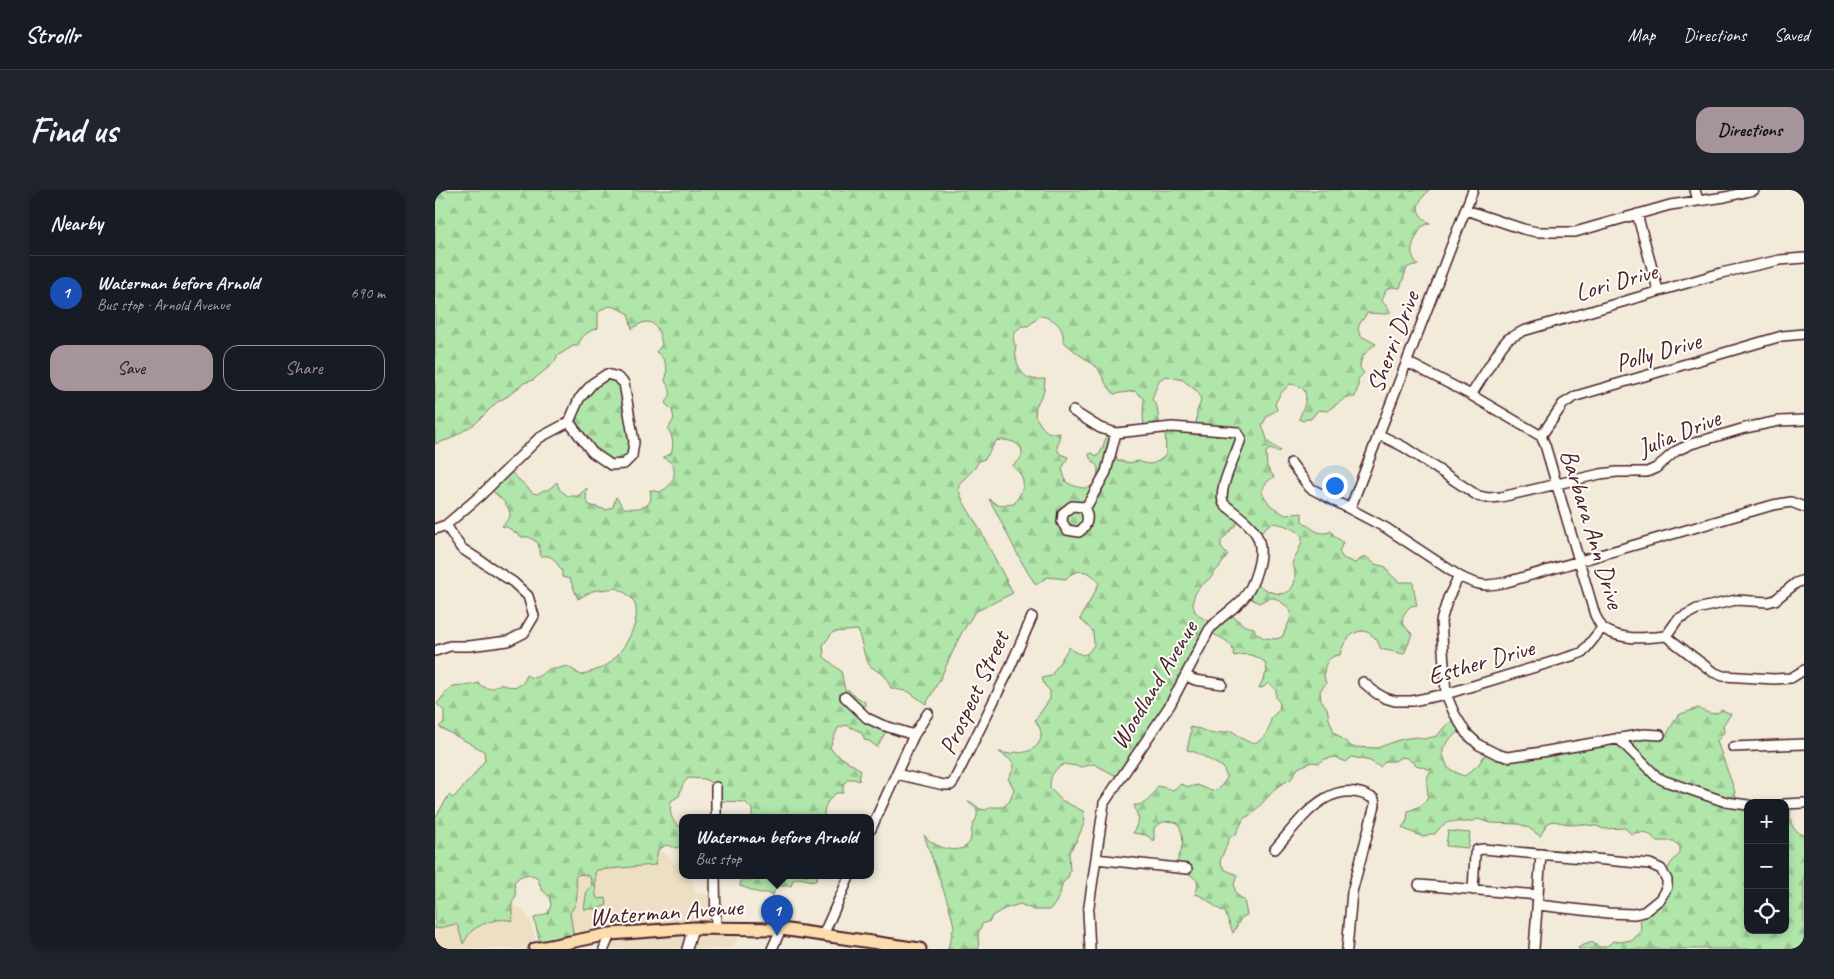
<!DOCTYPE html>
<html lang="en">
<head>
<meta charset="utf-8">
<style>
	:root { --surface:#171b24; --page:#20242c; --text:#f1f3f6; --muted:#9ea1a6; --line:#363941; --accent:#a6949b }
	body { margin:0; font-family:Caveat,sans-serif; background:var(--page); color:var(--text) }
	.controls { position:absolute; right:15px; bottom:15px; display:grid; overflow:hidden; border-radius:10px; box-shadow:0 2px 8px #0003 }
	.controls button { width:45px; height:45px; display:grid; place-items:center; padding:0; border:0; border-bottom:1px solid var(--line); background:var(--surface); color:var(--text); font:25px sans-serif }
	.you { position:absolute; left:899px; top:295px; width:18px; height:18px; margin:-12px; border:4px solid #fff; border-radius:50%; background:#1a73e8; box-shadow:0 0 0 8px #1a73e833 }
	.badge { display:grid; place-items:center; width:32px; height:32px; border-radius:50%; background:var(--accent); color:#fff; font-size:16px; font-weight:700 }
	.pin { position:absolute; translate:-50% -41px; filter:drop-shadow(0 1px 2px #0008) }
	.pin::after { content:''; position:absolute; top:26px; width:18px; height:15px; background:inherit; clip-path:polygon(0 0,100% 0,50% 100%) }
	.popup { position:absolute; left:244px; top:624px; width:195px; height:65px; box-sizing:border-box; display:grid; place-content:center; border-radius:10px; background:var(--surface); filter:drop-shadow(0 1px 4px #0005); font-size:16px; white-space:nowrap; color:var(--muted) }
	.popup b { font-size:19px; color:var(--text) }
	.popup::after { content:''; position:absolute; left:50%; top:100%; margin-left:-10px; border:10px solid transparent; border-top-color:var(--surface) }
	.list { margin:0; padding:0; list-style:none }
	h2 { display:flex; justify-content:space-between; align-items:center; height:65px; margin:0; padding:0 20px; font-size:21px }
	h2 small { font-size:16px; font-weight:400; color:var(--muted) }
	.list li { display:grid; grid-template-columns:32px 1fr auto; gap:15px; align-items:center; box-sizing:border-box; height:75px; padding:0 20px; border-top:1px solid var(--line) }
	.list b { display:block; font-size:19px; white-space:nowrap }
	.list p { margin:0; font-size:16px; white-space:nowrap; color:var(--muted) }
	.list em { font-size:16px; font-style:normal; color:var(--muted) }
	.actions { display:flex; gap:10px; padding:15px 20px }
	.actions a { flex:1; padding:11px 0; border:1px solid var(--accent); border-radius:15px; text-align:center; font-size:18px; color:var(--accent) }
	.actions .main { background:var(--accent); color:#111 }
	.icon { flex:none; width:28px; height:28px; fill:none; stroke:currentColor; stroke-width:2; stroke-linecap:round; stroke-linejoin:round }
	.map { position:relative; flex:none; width:1369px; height:759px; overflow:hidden; border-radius:15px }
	header { display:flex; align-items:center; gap:30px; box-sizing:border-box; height:70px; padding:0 25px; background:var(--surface); border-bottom:1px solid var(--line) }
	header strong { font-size:24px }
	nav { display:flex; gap:28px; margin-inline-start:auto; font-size:18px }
	.intro { display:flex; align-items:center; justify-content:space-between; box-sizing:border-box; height:120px; padding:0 30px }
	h1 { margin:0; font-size:35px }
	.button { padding:12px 22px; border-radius:15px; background:var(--accent); color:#111; font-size:18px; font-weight:700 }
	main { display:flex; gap:30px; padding:0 30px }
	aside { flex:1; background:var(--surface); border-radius:15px; box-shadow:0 2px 8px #0003 }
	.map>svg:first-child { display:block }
	.built { fill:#ecdfc4 }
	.forest { fill:url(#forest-firs); stroke:#7d826a; fill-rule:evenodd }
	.garden { fill:#b0e6a9; stroke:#7d826a }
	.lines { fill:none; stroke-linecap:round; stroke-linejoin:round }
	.minor-casing { stroke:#4a1f2b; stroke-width:12 }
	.major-casing { stroke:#4a1f2b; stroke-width:15 }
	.minor { stroke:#fdfcf7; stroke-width:9 }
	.major { stroke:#fcdcac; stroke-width:11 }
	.labels { text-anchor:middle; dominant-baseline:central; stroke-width:4; stroke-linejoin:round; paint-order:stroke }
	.street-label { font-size:25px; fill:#4a1f2b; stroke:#fdfcf7 }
</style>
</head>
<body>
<header>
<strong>Strollr</strong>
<nav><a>Map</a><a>Directions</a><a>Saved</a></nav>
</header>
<div class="intro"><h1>Find us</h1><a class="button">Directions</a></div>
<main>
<aside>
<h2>Nearby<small></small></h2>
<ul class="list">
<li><span class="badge" style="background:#1a4fb4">1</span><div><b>Waterman before Arnold</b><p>Bus stop · Arnold Avenue</p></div><em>690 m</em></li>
</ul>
<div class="actions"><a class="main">Save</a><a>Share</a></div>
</aside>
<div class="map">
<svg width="1369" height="759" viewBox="0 0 1369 759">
	<defs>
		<pattern id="forest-firs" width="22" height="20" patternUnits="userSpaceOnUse" patternTransform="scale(1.25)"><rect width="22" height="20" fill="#b0e6a9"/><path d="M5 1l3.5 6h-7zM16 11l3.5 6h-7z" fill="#99c592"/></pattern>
	</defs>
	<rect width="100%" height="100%" fill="#f3ebd9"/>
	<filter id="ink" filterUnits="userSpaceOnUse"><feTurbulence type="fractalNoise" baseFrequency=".02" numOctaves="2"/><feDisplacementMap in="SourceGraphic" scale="10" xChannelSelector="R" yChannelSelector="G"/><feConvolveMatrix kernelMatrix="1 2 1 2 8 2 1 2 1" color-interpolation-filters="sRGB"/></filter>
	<g filter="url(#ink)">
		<path class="built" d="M223,661L232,664L238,672L248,674V685H256L260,703L279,705L280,738L308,740L297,759H172L177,748H139L135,723L141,716L143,703L140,687L142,685L151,684L155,687L157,696L149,719H162L163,709L161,707L160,683L162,679L220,675Z
			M78,716H82L88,720L95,730L103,757L105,759H0V739L21,734L23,736L28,753L37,741L54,732L70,729Z"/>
		<path class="forest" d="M0,0H994C981,14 978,22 995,33L986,37C979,53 971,60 983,75H978L972,78L965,98L957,97L951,100L947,111L956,122L951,124L932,123L924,135L923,140L926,146L941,154C932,160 925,167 925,178L929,183L923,189V197L920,207H911C905,213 899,215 892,221L883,220L876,229H872L868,231L864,229C870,214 879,196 855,194L845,204L840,214L842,220L833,225L827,235L833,252L846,261L842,262L835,259L831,262L832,277L839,287C832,291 828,295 827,303L835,315L850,325L867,323V331C876,338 885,347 896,341L899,346L908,352L904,362L908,368L920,373L930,366L940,374L951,377L954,383L964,392H978C978,394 981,412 982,415L976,416C963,428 966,433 977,444L969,464L946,459C944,456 943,450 940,448C925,431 908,449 905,465C891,465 886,481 891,493L885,501L886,510L892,518L894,529L899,542L917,557L942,558L967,549L982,547L989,549L1002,546L1010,536L1022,528L1028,539L1016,548L1008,558V565L1013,578L1026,585L1030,586L1044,574L1053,560L1066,564L1223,547L1232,544L1243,525L1263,518C1273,523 1278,527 1287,520L1296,524L1288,535L1289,542L1282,551L1300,602L1301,615L1313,616V740H1350V615H1355C1356,630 1353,639 1369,645V759H1143L1144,757L1157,752C1165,759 1170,759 1178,751L1184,752L1198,750L1206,740L1205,723L1230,701C1230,683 1231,676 1245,664V657L1239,651H1221C1214,641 1207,641 1196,644L1190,638L1169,639L1161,636L1144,634L1139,635L1118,631L1113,633L1105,646L1094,638L1084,634L1055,633L1043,629C1023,638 1015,622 1000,644H995L988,647L967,638L972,630L973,621C1008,609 983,600 996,580L981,575L972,568L966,567L960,571H951L945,577L935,571L917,567L911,572L900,567L890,569L884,573L877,572L863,578L856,589L843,596L817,624L809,628L801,644L795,647L785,671L789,679L802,685L799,695L801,704L809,710L812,725L806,728L798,743L790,722C778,718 772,706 760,704L763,696L762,690L748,679L740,678C746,661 752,650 743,633C735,630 725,631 719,638V651L711,645L698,643L704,630L699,615C712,616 717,606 723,596L738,600L746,594L754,597L762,595L777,601L784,599L792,588L788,577C776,572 765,562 752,560L756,542L755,537L765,539L777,544L797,541C802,544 808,550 814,552C827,556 836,538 836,528L844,520L845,513L841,508V500L833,493L829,497L824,498L832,481L830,472C818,464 812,463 799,466C799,452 788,449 776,443L687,589L659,574L647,577L629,574C618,581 615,585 615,598L626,610L648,621L650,631L643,648L634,663L635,681L633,687L627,694L625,704L620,714L614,720H599L585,714L569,719L557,726L555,731L547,734L543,744L544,759H513L519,736L514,716L489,645C496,655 520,665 531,656C538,651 535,645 537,638C539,630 543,630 542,620L533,612H536L545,619L551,620L556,617H568L575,611L579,599L573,588C585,572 577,571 564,562L575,564L580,562C591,565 607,557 606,544C606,539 603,535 600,530L615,509V501L610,496L607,488L616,486L634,457L638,461L648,465L653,463L659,455L658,441L645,429C651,416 659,406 664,393C657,380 640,377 631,389L612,387L601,395C582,368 570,337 554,309C567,319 564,315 579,314C589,299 594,289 577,276C599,263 581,246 561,251L550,269L544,271L539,279L525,293L523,299L529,313L544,338L578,403L540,422L526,444L505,489L491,514L474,502L456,498L451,487L435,476L430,466L423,440L398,442L388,455L389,467L406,481L410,500H414L417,504L430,512L429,526L453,538L442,557L434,551L430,550L426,542L411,535L403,538L395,557L398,562L426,580L424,591L419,589H413L408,595V603H401C393,611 389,614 389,626L391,627H317V619L310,612L283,611L282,597L270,589L253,588L248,594L244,606L236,611C234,621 236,633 246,637L248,655L241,658L231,655L223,660L220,675L162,680L160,683L161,706L163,709L171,708L172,715L162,719H149L152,700L157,696L155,687C150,684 144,683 140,687C143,701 144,712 135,723L139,748L106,757L99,728L113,723L116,715L114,706L107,700L102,687C92,683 87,684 79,692L81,706C75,713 77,722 78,731C66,727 49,732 38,740C34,743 31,749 28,754L23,736L21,734L0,739V628L14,605L18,608L39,585L50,570L49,561L4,537L9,532V521L2,514C7,508 12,499 19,496C28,494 35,497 43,493C51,500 57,500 65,494C76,498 89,499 91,485C100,491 106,485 114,479H121L132,476L146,485C154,482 165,480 172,475C187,464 210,429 198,410C194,405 187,401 182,398L157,401L143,409L135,389L127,387V381C121,372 118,364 106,366L103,353L94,347H87L72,337L67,336L75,327C76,315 64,307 55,299L74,280L98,303L102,304L109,300H113L122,292L124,299L133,306H143L152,298L151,309L154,315L172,320L178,317L181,307L189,318C203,319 220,319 215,300L225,302C236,296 242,288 238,274L228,267L236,264C239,256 238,246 233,239L239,229L237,220L230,213C238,205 236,200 230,191C234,180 231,168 221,162L227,155C224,135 216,124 197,139L193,123C180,118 175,111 163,123V138C153,141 145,147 143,156H138L122,166L120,172L98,190L89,193L73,206L61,213L41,233L15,249L0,254ZM605,126C618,127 630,137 628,151L642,163L663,178L671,194L679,204L700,201L709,209L708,223L709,241L725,238L722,217L717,209L724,190L731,186L748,190L764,203L766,211L762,221L761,238L730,240L731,264C724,273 714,277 704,271L693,273L683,270L678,259L682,241L674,240L665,264L661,266L657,263L654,264L655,268L663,277C663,301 649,302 631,292L627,279L633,267L625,264L622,259L625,243C610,245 608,238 600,226L601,216L609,201L610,189C605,189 598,190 593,188C583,182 579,166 581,156C575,147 580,143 586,136H593ZM806,329L824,345C827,342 831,336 835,334C842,331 865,340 867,347C868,354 860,367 857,373C860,378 860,383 860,389C856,414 832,401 818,393L811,406L824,413L833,408H840L853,417L856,423L855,430L847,447L841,449L829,448L821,443L819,438L810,436L794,423L780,435C776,432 770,430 766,427C755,420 756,406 765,397C769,393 774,390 777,386C782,379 788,373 793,365L786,358V351Z
			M179,184L189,196L196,265L188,273L168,272L135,232L151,201Z
			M323,685H381L383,687L379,691L364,688L358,690L356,696H344L339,701L338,706C332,701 328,704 321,702C316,700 311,698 305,696L306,689L318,690Z"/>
		<path class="garden" d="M1013,641L1035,643L1033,658L1011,656Z"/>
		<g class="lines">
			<g class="minor-casing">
				<path id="minor" d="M0,0H1
					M1260,0L1263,10
					M1031,20L1088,39L1102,42H1140L1235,15L1290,7L1319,0
					M1202,24L1223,100
					M972,172L1036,205L1106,246L1110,255L1160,425C1163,430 1165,436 1169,439C1187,451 1210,448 1231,446L1278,482L1288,486L1339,489L1356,488L1369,480
					M1036,205L1067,156L1073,149L1088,141L1286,83L1345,70L1369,68
					M638,221L665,238L681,243L737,237L802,242L806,248C802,264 781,301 789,314C815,335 833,344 822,380C819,391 814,403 806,411C795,422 783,428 774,440L735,515L669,613L653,723L655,759
					M943,244L969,257L1043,306L1053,308L1066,307L1165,284L1182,282H1212L1221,278L1241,261L1256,254L1310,238L1344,231L1369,230
					M1106,246L1128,214L1141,206L1347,146L1369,144
					M856,273L875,298L951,338L1024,386C1043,396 1051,397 1072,392L1338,315L1356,312L1369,317
					M649,317C655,328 653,335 644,342L632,340L627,332L628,323L637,316L649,317L653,314L671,282L681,243
					M915,319L1038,0
					M0,339L11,335L46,305L104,248L134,232L144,209L158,193L172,184L182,187L189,193L199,252L197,266L189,274L176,275L157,262L134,232
					M1024,386L1013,408L1006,431L1011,504L1019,523L1031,543L1044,555L1062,564L1072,567L1107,562L1209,544L1225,545
					M1231,446L1243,429L1262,419L1301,410L1333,412L1340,410L1361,393L1369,390
					M0,461L15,456H34L73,451L89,443L99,426L93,406L78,392L26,358L11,335
					M751,486L760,490L787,494
					M928,492L941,503L950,508L960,511H977L1011,504L1140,465L1148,462L1167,438
					M410,507L432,528L447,535L479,545
					M1183,548L1222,587L1230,591L1291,612L1313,615
					M1298,557L1369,554
					M461,584L509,595H516L519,591L573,482L597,427
					M1350,614L1369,613
					M281,627V597
					M436,639L479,545L493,523
					M840,659C865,631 895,583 939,609L940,615L917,702L912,759
					M661,669L752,679
					M280,685L281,739
					M984,695L1103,705
					M1038,700L1040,664L1042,660L1048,659L1215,674L1226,679L1232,690V697L1225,709L1209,722L1199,724L1173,723L1103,715
					M388,745L415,685
					M169,759L175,744
					M252,759L258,738
					M337,759L346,739
					M1099,759L1106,664"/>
			</g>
			<g class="major-casing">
				<path id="major" d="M100,759L175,744L258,738L346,739L485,759"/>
			</g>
			<use href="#minor" class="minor"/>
			<use href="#major" class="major"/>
		</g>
	</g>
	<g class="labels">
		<g class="street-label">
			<text transform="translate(1181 92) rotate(-16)">Lori Drive</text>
			<text transform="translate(958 152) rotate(-69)">Sherri Drive</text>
			<text transform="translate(1223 162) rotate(-16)">Polly Drive</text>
			<text transform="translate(1244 243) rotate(-22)">Julia Drive</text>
			<text transform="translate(1157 339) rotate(73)">Barbara Ann Drive</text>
			<text transform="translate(1046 472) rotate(-16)">Esther Drive</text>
			<text transform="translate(719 495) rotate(-59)">Woodland Avenue</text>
			<text transform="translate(539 503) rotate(-65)">Prospect Street</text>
			<text transform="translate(231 722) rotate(-4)">Waterman Avenue</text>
		</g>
	</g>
</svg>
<div class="controls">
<button>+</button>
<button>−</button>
<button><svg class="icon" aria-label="locate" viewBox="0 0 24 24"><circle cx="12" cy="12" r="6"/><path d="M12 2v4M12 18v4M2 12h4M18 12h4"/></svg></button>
</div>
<div class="you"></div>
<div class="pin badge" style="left:342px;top:746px;background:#1a4fb4">1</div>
<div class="popup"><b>Waterman before Arnold</b>Bus stop</div>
</div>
</main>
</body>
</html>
